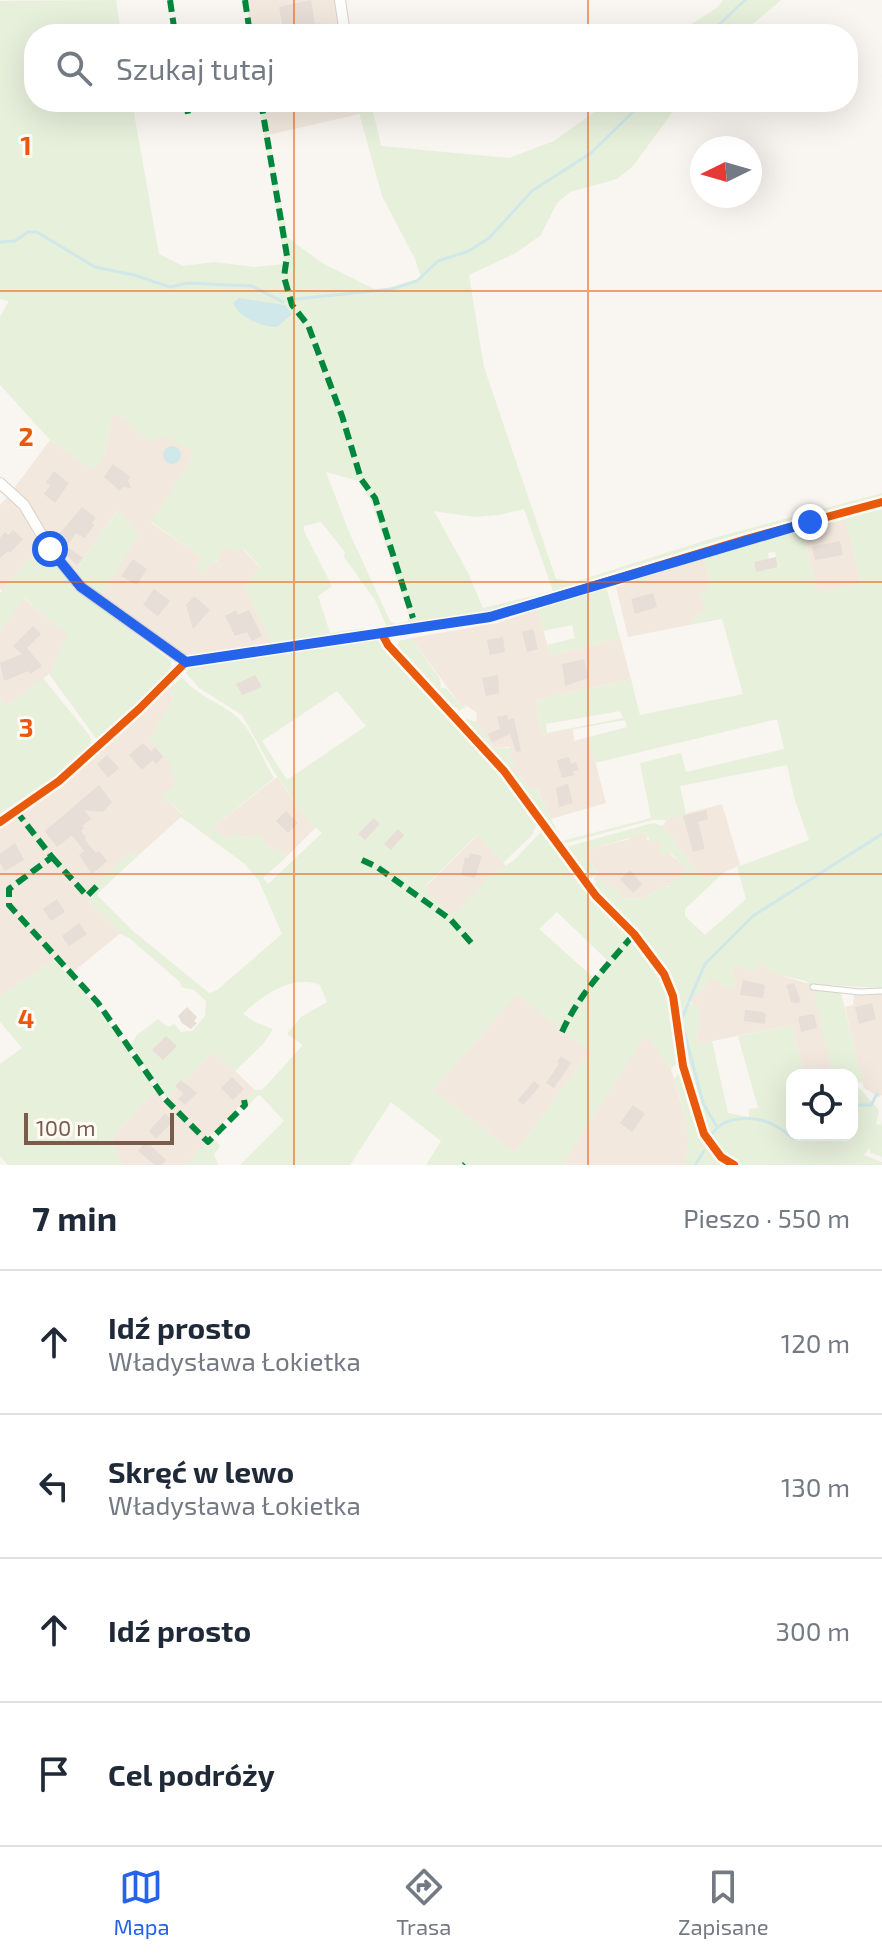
<!DOCTYPE html>
<html lang="pl">
<head>
<meta charset="utf-8">
<style>
	:root { --surface:#fff; --page:#f6f6f7; --text:#1f2937; --muted:#747a83; --line:#e0e1e3; --accent:#2563eb }
	body { margin:0; font-family:"Exo 2",sans-serif; background:var(--page); color:var(--text) }
	.controls { position:absolute; right:24px; bottom:24px; display:grid; overflow:hidden; border-radius:16px; box-shadow:0 8px 32px #0002 }
	.controls button { width:72px; height:72px; display:grid; place-items:center; padding:0; border:0; border-bottom:2px solid var(--line); background:var(--surface); color:var(--text); font:40px sans-serif }
	.compass { position:absolute; left:690px; top:136px; width:72px; height:72px; border-radius:50%; background:var(--surface); box-shadow:0 8px 32px #0002; rotate:265deg }
	.scale { position:absolute; left:24px; bottom:20px; width:150px; box-sizing:border-box; padding-left:8px; border:4px solid #7a5c4d; border-top:0; font-size:22px; line-height:28px; white-space:nowrap; color:#7a5c4d; -webkit-text-stroke:6px #fffaf3; paint-order:stroke }
	.stop { position:absolute; width:24px; height:24px; margin:-18px; border:6px solid #2563eb; border-radius:50%; background:#fff }
	.stop.end { background:#2563eb; border-color:#fff; box-shadow:0 2px 8px #0008 }
	.list { margin:0; padding:0; list-style:none }
	h2 { display:flex; justify-content:space-between; align-items:center; height:104px; margin:0; padding:0 32px; font-size:34px }
	h2 small { font-size:26px; font-weight:400; color:var(--muted) }
	.list li { display:grid; grid-template-columns:52px 1fr auto; gap:24px; align-items:center; box-sizing:border-box; height:144px; padding:0 32px; border-top:2px solid var(--line) }
	.list b { display:block; font-size:30px; white-space:nowrap }
	.list p { margin:0; font-size:26px; white-space:nowrap; color:var(--muted) }
	.list em { font-size:26px; font-style:normal; color:var(--muted) }
	.icon { flex:none; width:44px; height:44px; fill:none; stroke:currentColor; stroke-width:2; stroke-linecap:round; stroke-linejoin:round }
	.map { position:relative; flex:none; width:882px; height:1165px; overflow:hidden }
	.search { position:absolute; background:var(--surface); box-shadow:0 8px 32px #0002; left:24px; right:24px; top:24px; height:88px; display:flex; align-items:center; gap:20px; box-sizing:border-box; padding:0 28px; border-radius:32px; color:var(--muted); font-size:30px }
	.sheet { height:680px; background:var(--surface) }
	nav { display:flex; justify-content:space-around; align-items:center; box-sizing:border-box; height:112px; border-top:2px solid var(--line); background:var(--surface); font-size:22px; color:var(--muted) }
	nav a { display:grid; justify-items:center; gap:4px }
	nav .on { color:var(--accent) }
	.map>svg:first-child { display:block }
	.residential { fill:#f2e8de }
	.green { fill:#e7f0db; fill-rule:evenodd }
	.water { fill:#d0e8ea }
	.lines { fill:none; stroke-linecap:round; stroke-linejoin:round }
	.stream { stroke:#d0e8ea; stroke-width:3 }
	.building { fill:#e6ded7 }
	.service-casing { stroke:#d7d1cb; stroke-width:7 }
	.minor-casing { stroke:#d7d1cb; stroke-width:12 }
	.service { stroke:#fefefd; stroke-width:5 }
	.minor { stroke:#fefefd; stroke-width:10 }
	.quiet { stroke:#00873e; stroke-width:6; stroke-dasharray:12 6; stroke-linecap:butt }
	.cycleway-casing { stroke:#fffaf3; stroke-width:13 }
	.cycleway { stroke:#e8590c; stroke-width:8 }
	.route { stroke:#2563eb; stroke-width:10 }
	.grid { fill:none; stroke:#e8590c; stroke-width:2; stroke-opacity:0.55 }
	.grid-label { font-size:26px; text-anchor:middle; font-weight:bold; fill:#e8590c; stroke:#fffaf3; stroke-width:6; stroke-linejoin:round; paint-order:stroke }
</style>
</head>
<body>
<div class="map">
<svg width="882" height="1165" viewBox="0 0 882 1165">
	<rect width="100%" height="100%" fill="#f9f5f0"/>
	<path class="residential" d="M246,0H335L342,34H251Z
		M262,102H356L359,114L268,135Z
		M112,415H119L144,435L159,434L194,451L192,459L151,523L202,557L203,570L217,561L224,546L242,548L260,568L244,587L272,643L189,657L183,655L100,596L117,511L73,574L62,562L35,513L12,491L50,440L93,469L105,453Z
		M8,496L22,512L41,544L4,592L0,589V505Z
		M846,519L861,583L817,593L803,531Z
		M703,558L711,582L706,602L707,610L691,620L694,624L628,637L616,587Z
		M23,598L68,635L49,674L5,707L0,698V632Z
		M538,609L550,656L620,638L631,679L536,700L542,735L573,729L574,741L589,737L606,803L551,819L537,789L530,790L518,772L510,778L504,767L509,757V747L494,748L476,723L477,713L466,705L461,706L411,638L497,623Z
		M171,687L172,702L167,711L178,783L162,796L183,815L141,853L131,852L92,894L89,902L122,932L73,972L58,957L0,996V828L21,815L70,775L163,691Z
		M277,777L302,812L316,827L284,859L282,853L267,846L255,836L228,839L212,828Z
		M722,804L740,865L723,873L706,875L698,873L663,826L666,819Z
		M648,833L647,840H660L673,857L684,864L686,869L684,875L669,886H664L642,899L623,898L614,887L612,889L599,880L596,881L594,878L598,873L583,851L630,839V836Z
		M478,835L506,866L490,876L453,916L427,893L425,887Z
		M761,964L779,975L813,985L833,1075H804L792,1025L697,1044L696,1032L700,1010L687,1000L702,990L709,979H716L726,988L736,982L731,970L736,965Z
		M882,993V1095L879,1097L864,1088L845,1007L853,1005L854,994Z
		M517,994L590,1052L515,1153L433,1090Z
		M646,1034L671,1069L689,1130V1148L684,1165H565L563,1163Z
		M214,1051L255,1090L204,1142L205,1144L186,1165H122L112,1138L156,1090L165,1101Z"/>
	<path class="green" d="M116,0L121,34H34V102H132L159,254L183,266L215,262L255,267L285,264L259,102H262L288,238L322,263L378,291L421,278L415,259L382,196L356,102H371L381,146L509,158L554,141L597,110L603,102H680L633,166L617,179L570,192L557,203L541,235L516,253L469,275L484,367L556,579L574,582L710,539L882,493V499L484,614L408,627H387L375,600L344,557L345,552L321,522L304,526V531L332,586L318,596L330,633L364,628V632L273,646L268,643L271,642L244,587L260,567L243,548L237,552L224,547L217,560L200,574L198,566L202,557L151,522L192,459L194,451L159,435L155,441H149L118,415H112L105,453L94,470L50,440L0,385V317L9,301L0,299V1ZM326,472L359,481L371,501L409,616L407,622L396,624L390,621L349,532ZM524,509L553,591L483,608L468,573L434,511L474,517L499,515Z
		M723,0H781L741,34H676L718,7Z
		M882,507V988L808,984L806,981L779,975L761,964L754,972L736,965L731,970L736,982L733,989L726,988L716,979H709L702,990L687,1000L692,1005H698L700,1010L698,1020L700,1026L696,1032L697,1044L712,1041L728,1113L749,1117V1109L758,1108L738,1036L792,1025L804,1075H792V1135H852V1075H833L813,989L841,993L863,1082L858,1083V1087L879,1110L876,1124L881,1125L882,1119V1157L871,1153L869,1148L864,1155L882,1162V1165H738L712,1146L686,1064L675,991L594,883L600,879L612,889L614,887L623,898L642,899L664,886L669,887L668,884L683,876L682,873L686,869L684,864L678,865L677,859L668,851L664,856L660,853L658,847L663,843L650,842L647,833L584,851L598,874L589,879L566,847L653,823L663,826L698,873L706,875L723,873L685,909V916L705,935L746,899L737,867L809,840L794,797L787,765L680,786L686,814L666,820H652L559,845L510,778L512,773L518,772L530,790L536,788L562,841L651,818L640,763L681,753L686,772L784,749L777,719L595,763L589,737L627,727L625,720L542,735L536,700L631,679L640,715L743,694L722,619L694,624L691,620L707,610L699,592L706,590L707,583L711,582L703,558L634,581L633,577L808,525L809,530L803,532L817,592L861,583L846,520L815,528L814,524ZM775,552L779,567L756,572L754,562L769,559L768,553ZM620,711L623,718L547,733L546,724Z
		M118,510L140,535L100,596L73,574Z
		M41,544L74,587L171,661L172,672L98,741L49,674L67,635L24,598L0,632V593Z
		M605,589L607,590L620,638L549,656L547,645L575,638L572,625L543,631L538,609Z
		M411,638L440,679L441,688H446L461,706H467L459,711L456,707L455,710L396,648L399,641Z
		M367,639H377C437,695 489,758 537,824L532,835L503,863L477,835L425,886L427,893L453,915L489,877L513,861L542,831L629,934L626,944L632,939L656,966L670,997L678,1062L671,1069L646,1035L563,1163L565,1165H426L441,1141L391,1102L350,1165H240L284,1121L261,1096L258,1095L248,1106L246,1099L255,1090H262L303,1045L287,1034L301,1017L327,1002L320,985C294,973 261,996 243,1014L257,1023L273,1029L264,1043L235,1071L213,1052L167,1099L130,1046L137,1035L158,1019L168,1027L174,1024L181,1032L192,1031L205,1016L206,1001L194,990L181,987L180,982L128,937L120,934L121,932L89,902L92,894L88,890L131,852L141,853L98,893V896L133,931L209,993L217,990L282,934L259,881L245,864L181,817L183,814L161,795L178,783L170,773L174,769L149,738L172,702L171,687L182,677C199,698 221,702 238,718C254,733 262,759 274,778L212,828L228,839L235,833L241,838L261,834L267,846L282,853L284,859L263,878L268,884L322,833L310,823L274,772L242,715L199,688L186,673L188,669L204,663ZM337,691L366,726L287,780L262,741ZM557,912L608,961L594,978L539,929ZM517,994L590,1052L515,1153L433,1090Z
		M43,678L90,736L92,746L50,781L0,817V698L5,707Z
		M465,718L476,722L494,748H512V752L508,754L514,760V766L511,769L503,766L469,726Z
		M53,960C94,998 124,1045 156,1090L112,1138L122,1165H8L0,1156V1064L22,1048L0,1022V996Z
		M678,1074L681,1075L703,1144L727,1165H684C693,1132 684,1111 674,1079Z
		M215,1140L220,1146L214,1154L218,1165H186L205,1144L208,1146Z"/>
	<path class="water" d="M239,298L285,305L292,314L277,327C262,328 238,316 233,303Z
		M163 455a9 9 0 1 1 18 0a9 9 0 1 1-18 0Z"/>
	<g class="lines">
		<path class="stream" d="M709,34L745,0
			M0,242L15,241L28,232H37L95,267L134,275L170,287L188,283L252,286L283,302
			M296,299L392,289L417,281L438,261L469,251L489,238L532,191L591,153L643,102
			M689,1001L705,964L753,916L882,834
			M688,1004L681,1020L703,1103L717,1127
			M852,1102L858,1105H871L877,1094
			M712,1134C725,1114 760,1115 779,1128C785,1131 789,1136 795,1139L805,1135
			M695,1165L704,1151"/>
	</g>
	<path class="building" d="M311,0L315,24L321,23L323,34H284L279,7Z
		M113,464L130,477L128,480L131,488L123,487L120,491L104,477Z
		M54,471L69,483L55,503L44,494L50,486L46,482Z
		M82,507L96,518L92,523L94,525L85,538L76,533L66,547L55,539Z
		M13,530L23,539L10,553L8,551L0,558V538L5,532L8,535Z
		M840,541L843,555L815,560L812,547Z
		M67,547L83,558L77,565L63,552Z
		M776,557L778,567L756,572L754,562Z
		M133,559L147,569L137,585L121,576Z
		M154,589L170,601L158,616L143,605Z
		M653,593L657,607L635,614L631,599Z
		M194,596L210,610L193,629L186,605Z
		M236,610L238,615L249,610L262,636L252,641L247,632L235,636L225,616Z
		M33,626L41,634L27,648L42,666L30,674L28,671L4,681L0,663L22,654L13,646Z
		M533,629L538,649L527,652L522,632Z
		M503,637L505,652L490,655L487,640Z
		M584,659L588,678L565,686L562,664Z
		M255,675L262,687L242,695L236,684Z
		M498,675L499,693L486,696L482,678Z
		M507,715L508,720L514,718L521,751L516,752L510,734L492,742L488,734L500,729L497,717Z
		M143,743L151,751L155,747L163,757L156,764L153,760L142,770L129,755Z
		M107,755L119,768L108,778L97,764Z
		M569,757L571,764L576,762L579,770L573,771L574,775L562,778L557,760Z
		M568,784L573,803L559,807L556,788Z
		M99,785L112,802L103,812L84,810L91,819L82,826L84,828L81,831L86,838L85,840L96,853L99,851L107,861L92,874L79,855L84,851L72,835L57,847L45,831Z
		M706,810L708,819L698,822L705,849L693,852L683,816Z
		M286,811L298,823L288,833L276,821Z
		M374,818L380,824L365,840L358,834Z
		M398,829L404,835L391,850L384,844Z
		M15,843L24,860L5,871L0,863V854Z
		M470,853L482,856L475,878L461,875L465,857L469,858Z
		M630,870L642,884L633,893L620,879Z
		M57,899L65,912L51,921L43,909Z
		M79,923L87,934L69,946L62,936Z
		M743,980L765,985L763,998L740,995Z
		M794,983L800,999L799,1003L791,1002L788,990L786,985Z
		M872,1003L876,1019L859,1024L855,1007Z
		M187,1007L197,1017L194,1021L197,1023L191,1029L182,1023L178,1016Z
		M745,1010L763,1012L766,1015L765,1024L744,1021Z
		M814,1014L817,1028L801,1032L798,1017Z
		M166,1036L177,1046L163,1060L152,1050Z
		M561,1056L571,1063L554,1088L546,1083L559,1064L557,1062Z
		M232,1077L244,1089L233,1100L221,1088Z
		M181,1080L197,1093L185,1105L178,1099L184,1094L175,1086Z
		M534,1081L540,1086L523,1105L518,1100Z
		M633,1105L645,1114L632,1132L620,1123Z
		M165,1113L173,1121L156,1139L149,1131Z
		M146,1141L166,1160L162,1165H155L138,1151Z"/>
	<g class="lines">
		<g class="service-casing">
			<path id="service" d="M813,987L860,992L882,991"/>
		</g>
		<g class="minor-casing">
			<path id="minor" d="M340,0L345,34
				M0,483L24,505L50,549L81,587L186,662
				M382,634L388,645L504,771L596,896L634,934L664,974L673,996L683,1066L704,1134L721,1157L734,1165
				M0,822L59,781L139,709L186,662L490,617L746,539L882,502"/>
		</g>
		<use href="#service" class="service"/>
		<use href="#minor" class="minor"/>
		<path class="quiet" d="M170,0L175,34
			M245,0L250,34
			M186,102L188,114
			M261,102L287,256L284,277L292,305L308,325L342,416L361,479L375,498L413,618
			M16,811L52,857L9,889V905L98,1003L165,1099L208,1142L245,1105L244,1100
			M52,857L87,896L98,885
			M362,860L377,867L450,919L475,947
			M562,1032C579,994 607,966 634,934
			M464,1165L465,1164"/>
		<g class="cycleway-casing">
			<path id="cycleway" d="M382,634L388,645L504,771L596,896L634,934L664,974L673,996L683,1066L704,1134L721,1157L734,1165
				M0,822L59,781L139,709L186,662L490,617L746,539L882,502"/>
		</g>
		<use href="#cycleway" class="cycleway"/>
	</g>
	<g class="lines">
		<path class="route" d="M50,549L81,587L186,662L490,617L810,522"/>
	</g>
	<path class="grid" d="M294,0V34M588,0V34M294,102V1165M588,102V1165M0,291H882M0,582H882M0,874H882"/>
	<g class="grid-label">
		<text x="26" y="155">1</text>
		<text x="26" y="446">2</text>
		<text x="26" y="737">3</text>
		<text x="26" y="1028">4</text>
	</g>
</svg>
<div class="controls">
<button><svg class="icon" aria-label="locate" viewBox="0 0 24 24"><circle cx="12" cy="12" r="6"/><path d="M12 2v4M12 18v4M2 12h4M18 12h4"/></svg></button>
</div>
<svg class="compass" viewBox="-18 -18 36 36"><path d="M0-13l5 13h-10z" fill="#e53935"/><path d="M0 13l5-13h-10z" fill="#747a83"/></svg>
<div class="scale">100 m</div>
<div class="stop" style="left:50px;top:549px"></div>
<div class="stop end" style="left:810px;top:522px"></div>
<div class="search"><svg class="icon" aria-label="search" viewBox="0 0 24 24"><circle cx="10" cy="10" r="6"/><path d="M15 15l6 6"/></svg>Szukaj tutaj</div>
</div>
<section class="sheet">
<h2>7 min<small>Pieszo · 550 m</small></h2>
<ul class="list">
<li><svg class="icon" aria-label="ahead" viewBox="0 0 24 24"><path d="M12 20V5M6 11l6-6 6 6"/></svg><div><b>Idź prosto</b><p>Władysława Łokietka</p></div><em>120 m</em></li>
<li><svg class="icon" aria-label="left" viewBox="0 0 24 24"><path d="M17 20v-9H6M10 6l-5 5 5 5"/></svg><div><b>Skręć w lewo</b><p>Władysława Łokietka</p></div><em>130 m</em></li>
<li><svg class="icon" aria-label="ahead" viewBox="0 0 24 24"><path d="M12 20V5M6 11l6-6 6 6"/></svg><div><b>Idź prosto</b></div><em>300 m</em></li>
<li><svg class="icon" aria-label="arrive" viewBox="0 0 24 24"><path d="M6 21V4h12l-3 4 3 4H6"/></svg><div><b>Cel podróży</b></div></li>
</ul>
</section>
<nav>
<a class="on"><svg class="icon" aria-label="map" viewBox="0 0 24 24"><path d="M3 6l6-2 6 2 6-2v14l-6 2-6-2-6 2zM9 4v14M15 6v14"/></svg>Mapa</a>
<a><svg class="icon" aria-label="directions" viewBox="0 0 24 24"><path d="M12 3l9 9-9 9-9-9zM9 14v-3h6M13 9l2 2-2 2"/></svg>Trasa</a>
<a><svg class="icon" aria-label="saved" viewBox="0 0 24 24"><path d="M7 4h10v16l-5-4-5 4z"/></svg>Zapisane</a>
</nav>
</body>
</html>
